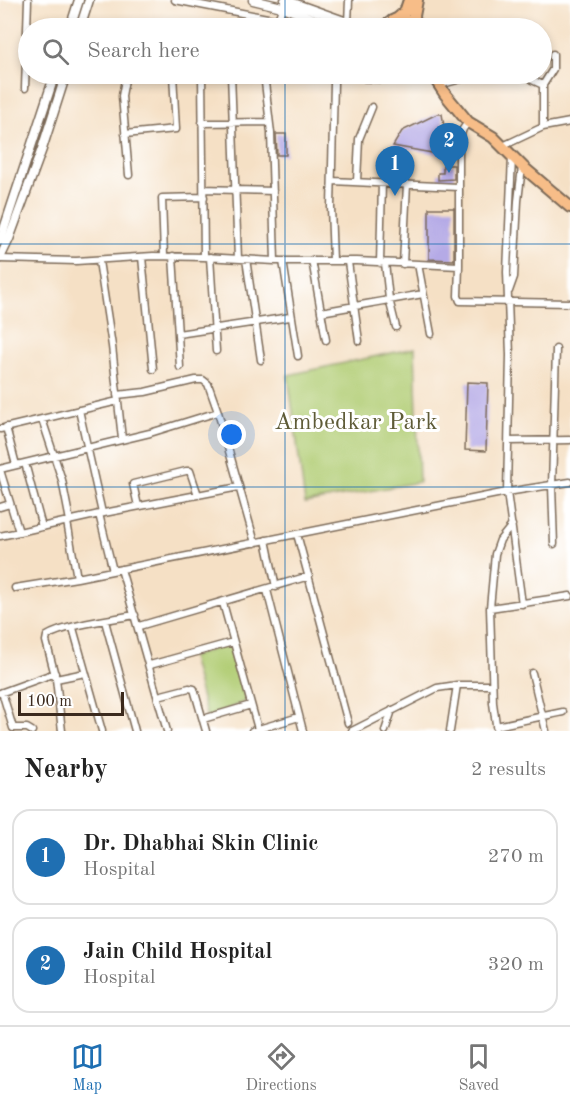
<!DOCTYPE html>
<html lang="en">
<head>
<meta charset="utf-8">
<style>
	:root { --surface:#fff; --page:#f2f2f2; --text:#222; --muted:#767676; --line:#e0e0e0; --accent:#1f6fb2 }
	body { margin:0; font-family:"Old Standard TT",serif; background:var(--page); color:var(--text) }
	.scale { position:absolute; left:18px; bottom:15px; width:106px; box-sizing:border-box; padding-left:6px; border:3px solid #3b2a1e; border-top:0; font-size:16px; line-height:21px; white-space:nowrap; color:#3b2a1e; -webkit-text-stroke:4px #fff; paint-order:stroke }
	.you { position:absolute; left:232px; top:435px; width:21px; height:21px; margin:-15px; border:4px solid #fff; border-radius:50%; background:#1a73e8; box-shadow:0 0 0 9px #1a73e833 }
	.badge { display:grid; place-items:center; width:39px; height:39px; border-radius:50%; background:var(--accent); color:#fff; font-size:20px; font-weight:700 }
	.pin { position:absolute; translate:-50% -50px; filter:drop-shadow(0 2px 3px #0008) }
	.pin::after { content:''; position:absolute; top:32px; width:21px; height:18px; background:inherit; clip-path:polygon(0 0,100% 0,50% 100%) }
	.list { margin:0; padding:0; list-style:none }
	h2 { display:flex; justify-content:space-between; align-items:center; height:78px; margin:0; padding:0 24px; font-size:26px }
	h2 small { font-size:20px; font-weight:400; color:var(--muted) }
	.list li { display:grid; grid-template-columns:39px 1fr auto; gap:18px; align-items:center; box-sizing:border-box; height:96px; margin:0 12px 12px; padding:0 12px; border:2px solid var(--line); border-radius:18px }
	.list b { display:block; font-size:22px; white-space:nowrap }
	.list p { margin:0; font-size:20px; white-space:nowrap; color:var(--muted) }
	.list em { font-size:20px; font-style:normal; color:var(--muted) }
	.icon { flex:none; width:33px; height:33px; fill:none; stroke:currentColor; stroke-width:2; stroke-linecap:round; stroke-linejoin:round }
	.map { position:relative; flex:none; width:570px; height:731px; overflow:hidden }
	.search { position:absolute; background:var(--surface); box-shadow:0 3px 9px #0003; left:18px; right:18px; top:18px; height:66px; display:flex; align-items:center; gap:15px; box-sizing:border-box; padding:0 21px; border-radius:33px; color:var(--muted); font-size:22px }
	.sheet { height:294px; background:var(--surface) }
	nav { display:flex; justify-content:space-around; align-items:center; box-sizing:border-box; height:84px; border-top:2px solid var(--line); background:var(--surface); font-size:16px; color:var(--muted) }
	nav a { display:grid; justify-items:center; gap:3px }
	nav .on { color:var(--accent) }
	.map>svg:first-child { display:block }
	.green { fill:#b0cc72; stroke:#767b48; stroke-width:1.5 }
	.building { fill:#b5aae6 }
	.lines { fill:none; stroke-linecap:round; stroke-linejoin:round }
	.minor-casing { stroke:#7c6a58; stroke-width:9 }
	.tertiary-casing { stroke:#7c6a58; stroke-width:11 }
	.primary-casing { stroke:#7c6a58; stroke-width:14 }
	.minor { stroke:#fff; stroke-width:6 }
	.tertiary { stroke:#fff; stroke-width:8 }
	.primary { stroke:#f7bd88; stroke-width:10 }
	.grid { fill:none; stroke:#1f6fb2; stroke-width:1.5; stroke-opacity:0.55 }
	.labels { text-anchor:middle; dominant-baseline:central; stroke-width:6; stroke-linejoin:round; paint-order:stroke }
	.park-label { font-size:24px; fill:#5e5b37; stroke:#fff }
</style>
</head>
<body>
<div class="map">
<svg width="570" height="731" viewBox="0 0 570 731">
	<rect width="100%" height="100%" fill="#fff"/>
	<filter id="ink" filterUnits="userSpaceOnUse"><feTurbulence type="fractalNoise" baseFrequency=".0167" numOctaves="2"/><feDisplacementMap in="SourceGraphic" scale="12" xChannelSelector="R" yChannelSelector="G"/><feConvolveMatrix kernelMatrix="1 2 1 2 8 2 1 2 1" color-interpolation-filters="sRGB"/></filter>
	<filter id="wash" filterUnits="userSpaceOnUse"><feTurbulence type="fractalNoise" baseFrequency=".008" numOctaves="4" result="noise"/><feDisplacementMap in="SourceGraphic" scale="24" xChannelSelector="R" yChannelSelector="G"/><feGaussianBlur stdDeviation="1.35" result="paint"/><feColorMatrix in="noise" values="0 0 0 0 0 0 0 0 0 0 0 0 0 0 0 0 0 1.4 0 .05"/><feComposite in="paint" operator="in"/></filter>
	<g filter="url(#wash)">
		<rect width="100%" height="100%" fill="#f5e0c5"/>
		<path class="green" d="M415,348L419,482L305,503L288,375Z
			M230,643L246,701L207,718L191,657Z"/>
		<g id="blocks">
			<path class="building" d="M366,74H390L386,83L364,82Z
				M437,114H442L449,156L393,146L402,131Z
				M276,134H286V155H277Z
				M443,165H454V179L438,180V173H443Z
				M429,208H454V260L429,259Z
				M467,382L488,383L486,451L465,450Z"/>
		</g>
	</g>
	<g filter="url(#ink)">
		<use href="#blocks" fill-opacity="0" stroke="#7c6a58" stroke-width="1.5"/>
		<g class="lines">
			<g class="minor-casing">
				<path id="minor" d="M175,0L278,20
					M348,23L349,0
					M275,28L284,3
					M126,74L122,96L129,175
					M202,74L204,257
					M231,74L238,259
					M264,74L271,133L275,261
					M527,74L532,80L543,85
					M439,85L479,74
					M25,88L28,0
					M202,123L269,122
					M543,127V85L553,69V54
					M125,134L176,129L173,74
					M503,146L543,127L570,122
					M332,181L458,187
					M357,181L359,139L372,107
					M204,189L273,191
					M164,256L162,198L204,197
					M173,256L180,367
					M142,257L153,369
					M210,257L216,351
					M0,259L76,261L153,256L204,257L275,261H357L459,266L458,296L460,301L570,303
					M246,259L261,360
					M312,260L326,340
					M99,261L112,346L122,439
					M283,261L298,356
					M333,261L331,207L334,83
					M348,262L359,341
					M380,263L382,183
					M385,263L389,299L396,327
					M403,264L407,184
					M418,264L431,334
					M459,266V140L463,129L468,122
					M509,291L514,277L518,201L522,167
					M321,312L423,294
					M178,334L290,317
					M117,395L145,392L196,380H203L208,384L218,412L255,543
					M79,410L102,513
					M42,419L62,480L70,521
					M6,427L16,465
					M0,429L118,401
					M509,441L570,440
					M25,463L42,527
					M0,469L150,433L218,412
					M0,470L19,532L104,513L239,487
					M138,506L133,484L186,471H190L198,495
					M0,507L10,504
					M99,514L113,571
					M67,522L77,578
					M297,534L348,723
					M0,536L19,532
					M266,540L276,587
					M554,544L552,486L556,349
					M121,569L167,731
					M15,588L77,578L507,492L510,355L507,272L512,157
					M267,590L303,731
					M223,603L258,729
					M522,604L507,492L570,482
					M490,608L570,596
					M105,621L135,731
					M139,626L309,576
					M73,628L102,731
					M150,665L233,642
					M532,673L546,731
					M56,679L85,673
					M2,692L13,728H27L32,731
					M0,693L55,673
					M158,696L189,688L194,689L206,731
					M203,719L251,705
					M496,726L563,712
					M62,731L56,679L46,641L47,636C64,625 114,619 135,615
					M252,731L299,717
					M352,731L437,688L457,685H492
					M385,731L392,710
					M450,731L457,685
					M497,731L493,703L490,608L495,554L500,540L512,525"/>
			</g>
			<g class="tertiary-casing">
				<path id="tertiary" d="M253,0L282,7L338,28
					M285,0L361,27L375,28L389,22
					M70,28L79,0
					M80,28L89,0
					M0,241L55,74
					M0,258L9,239L42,149L66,74"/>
			</g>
			<g class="primary-casing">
				<path id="primary" d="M398,18L405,12L409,0
					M386,28C394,15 407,16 415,28
					M415,28L414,16L417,0
					M432,74L445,94L468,122L493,137L523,167L570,207"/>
			</g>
			<use href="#minor" class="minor"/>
			<use href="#tertiary" class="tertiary"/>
			<use href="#primary" class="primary"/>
		</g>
	</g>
	<path class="grid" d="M285,0V28M285,74V731M0,244H570M0,487H570"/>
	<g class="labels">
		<g class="park-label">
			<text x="356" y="423">Ambedkar Park</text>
		</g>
	</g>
</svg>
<div class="scale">100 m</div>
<div class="you"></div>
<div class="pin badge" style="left:395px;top:196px">1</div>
<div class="pin badge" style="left:449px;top:173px">2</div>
<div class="search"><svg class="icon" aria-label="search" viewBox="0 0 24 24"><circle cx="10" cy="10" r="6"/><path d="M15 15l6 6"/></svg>Search here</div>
</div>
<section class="sheet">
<h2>Nearby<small>2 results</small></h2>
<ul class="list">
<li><span class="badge">1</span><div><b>Dr. Dhabhai Skin Clinic</b><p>Hospital</p></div><em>270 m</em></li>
<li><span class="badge">2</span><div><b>Jain Child Hospital</b><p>Hospital</p></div><em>320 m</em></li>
</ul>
</section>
<nav>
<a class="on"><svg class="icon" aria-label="map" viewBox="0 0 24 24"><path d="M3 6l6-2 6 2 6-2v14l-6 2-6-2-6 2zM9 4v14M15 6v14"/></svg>Map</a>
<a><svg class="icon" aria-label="directions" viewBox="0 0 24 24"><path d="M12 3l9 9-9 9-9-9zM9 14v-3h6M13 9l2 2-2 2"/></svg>Directions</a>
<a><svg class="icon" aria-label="saved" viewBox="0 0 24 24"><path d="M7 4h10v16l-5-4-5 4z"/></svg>Saved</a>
</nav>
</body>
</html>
